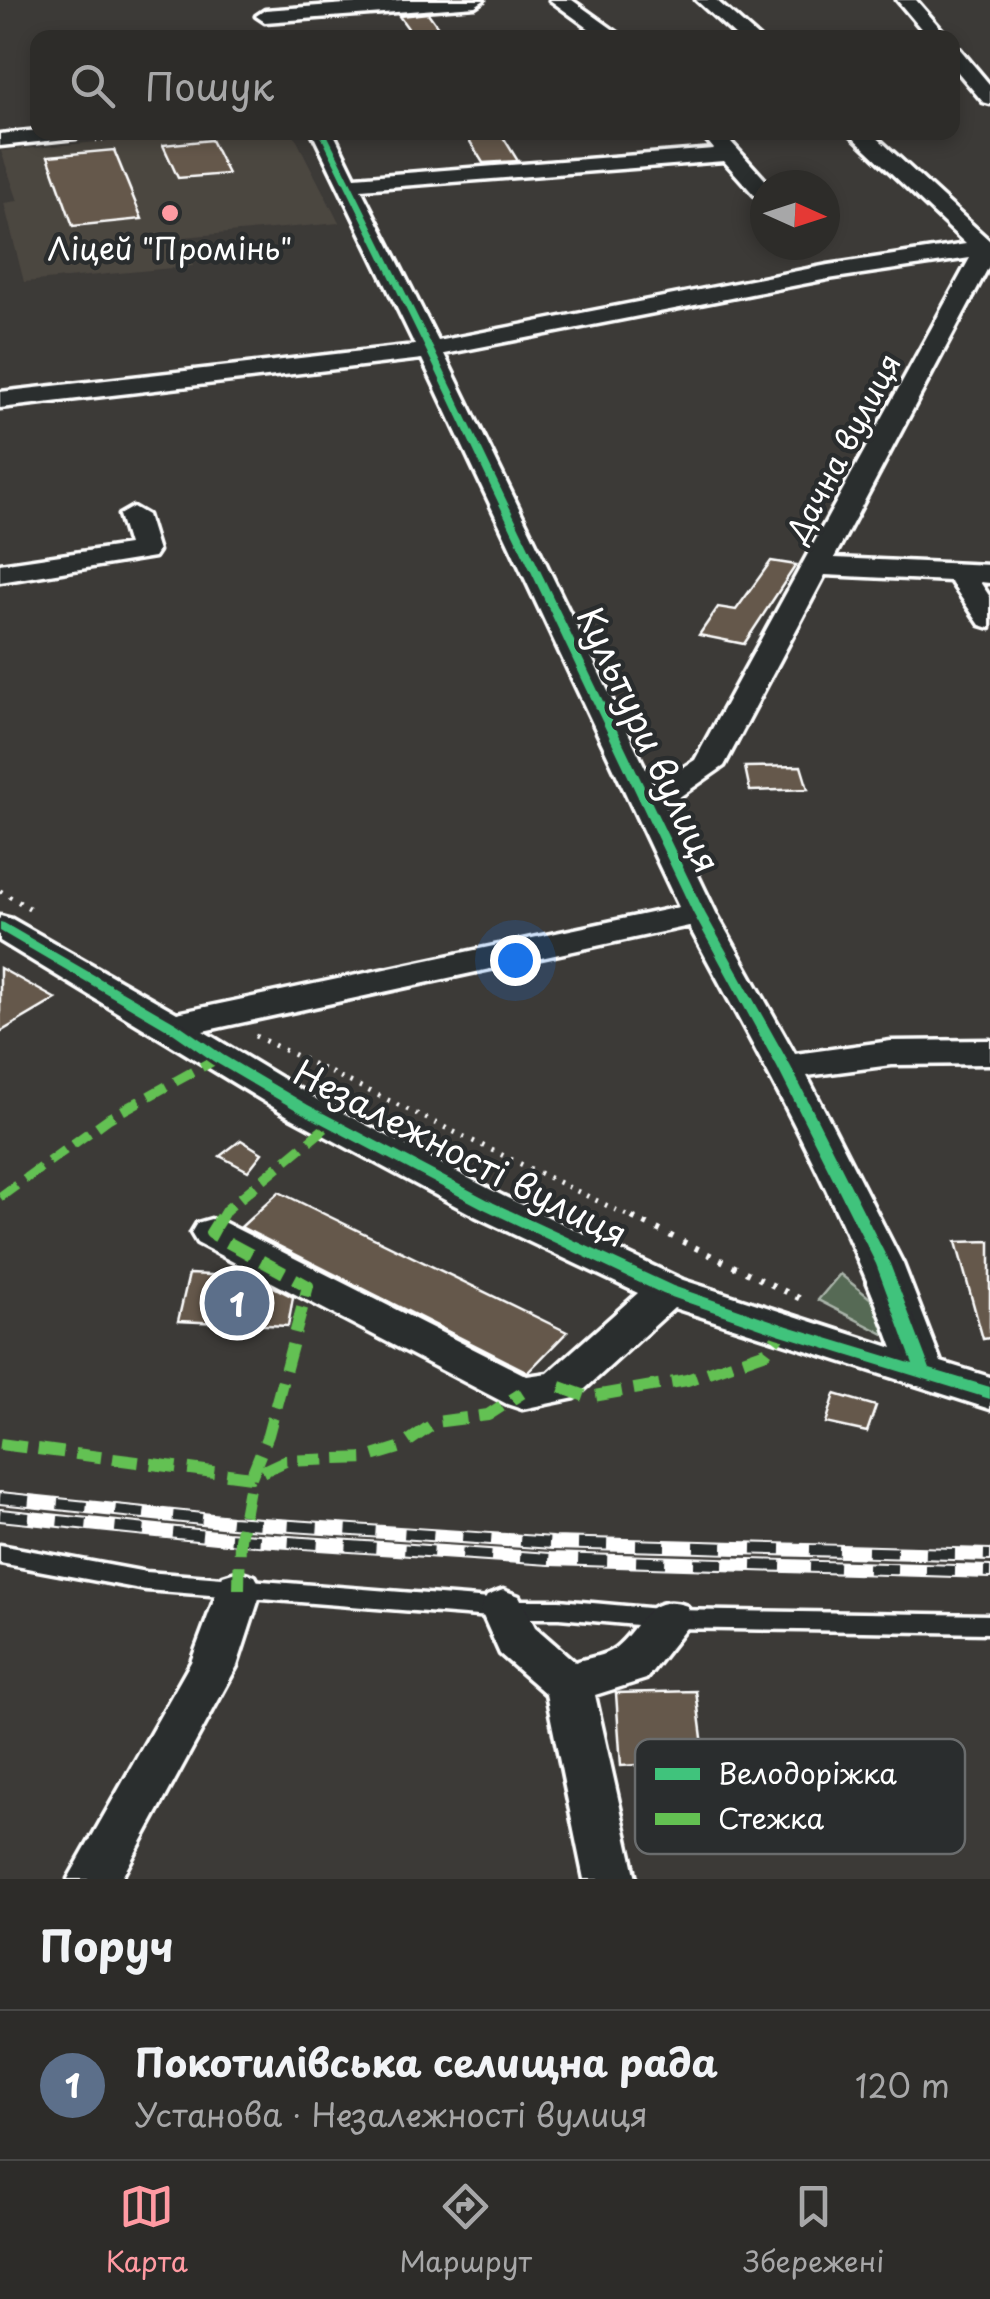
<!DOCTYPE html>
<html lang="uk">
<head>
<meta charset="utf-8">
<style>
	:root { --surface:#2d2c29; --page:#353431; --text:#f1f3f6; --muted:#a7a7a8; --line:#484846; --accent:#ff9aa2 }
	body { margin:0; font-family:"Playpen Sans",sans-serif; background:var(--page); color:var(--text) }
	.compass { position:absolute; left:750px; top:170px; width:90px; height:90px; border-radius:50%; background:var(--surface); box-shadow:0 5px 15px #0003; rotate:93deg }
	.you { position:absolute; left:515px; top:960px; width:35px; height:35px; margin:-25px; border:8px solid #fff; border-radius:50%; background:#1a73e8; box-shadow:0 0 0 15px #1a73e833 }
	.badge { display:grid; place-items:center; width:65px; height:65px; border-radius:50%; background:var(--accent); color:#fff; font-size:32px; font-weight:700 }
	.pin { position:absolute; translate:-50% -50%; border:5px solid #fff; box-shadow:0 2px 10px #0006 }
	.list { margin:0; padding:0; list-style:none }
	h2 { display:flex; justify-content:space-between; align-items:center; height:130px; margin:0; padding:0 40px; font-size:42px }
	h2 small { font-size:32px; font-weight:400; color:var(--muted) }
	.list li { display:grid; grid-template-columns:65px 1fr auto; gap:30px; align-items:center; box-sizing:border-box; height:150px; padding:0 40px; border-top:2px solid var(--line) }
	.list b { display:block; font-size:38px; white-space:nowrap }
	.list p { margin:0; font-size:32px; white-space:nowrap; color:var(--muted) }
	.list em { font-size:32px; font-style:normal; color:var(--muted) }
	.icon { flex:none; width:55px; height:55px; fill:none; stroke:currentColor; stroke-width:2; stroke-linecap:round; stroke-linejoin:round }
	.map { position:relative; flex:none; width:990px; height:1879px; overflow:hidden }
	.search { position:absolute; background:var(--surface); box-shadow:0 5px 15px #0003; left:30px; right:30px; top:30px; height:110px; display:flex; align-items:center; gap:25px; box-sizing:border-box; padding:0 35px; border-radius:20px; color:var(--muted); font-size:38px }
	.sheet { height:280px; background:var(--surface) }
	nav { display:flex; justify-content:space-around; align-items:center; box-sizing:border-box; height:140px; border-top:2px solid var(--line); background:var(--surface); font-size:28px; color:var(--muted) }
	nav a { display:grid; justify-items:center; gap:5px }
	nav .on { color:var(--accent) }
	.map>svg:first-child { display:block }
	.built { fill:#4c4741 }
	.green { fill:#566a54; stroke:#aab4aa; stroke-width:2.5 }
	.building { fill:#65594c; stroke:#fff; stroke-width:2.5 }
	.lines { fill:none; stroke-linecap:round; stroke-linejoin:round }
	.service-casing { stroke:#fff; stroke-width:7 }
	.minor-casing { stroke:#fff; stroke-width:7 }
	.path-far2 { stroke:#fff; stroke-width:2.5; stroke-dasharray:1 5; stroke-linecap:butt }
	.path-far1 { stroke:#fff; stroke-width:5; stroke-dasharray:2.5 8; stroke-linecap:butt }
	.path { stroke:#fff; stroke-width:6; stroke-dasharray:4 10; stroke-linecap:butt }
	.service { fill:#2a2d2e; fill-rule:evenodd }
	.minor { fill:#2a2d2e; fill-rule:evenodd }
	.rail-casing { stroke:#fff; stroke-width:14 }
	.rail { stroke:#2a2d2e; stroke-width:10; stroke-dasharray:29; stroke-linecap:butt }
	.quiet-far1 { stroke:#63c152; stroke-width:10; stroke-dasharray:20 10; stroke-linecap:butt }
	.quiet { stroke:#63c152; stroke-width:12; stroke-dasharray:26 12; stroke-linecap:butt }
	.cycleway-casing { stroke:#2a2d2e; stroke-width:7 }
	.cycleway { fill:#40c37c; fill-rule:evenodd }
	.poi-dot { fill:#ff9aa2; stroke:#2a2d2e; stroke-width:4 }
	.labels { text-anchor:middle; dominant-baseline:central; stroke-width:9; stroke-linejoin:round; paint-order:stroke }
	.far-poi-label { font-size:30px; fill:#fff; stroke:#2a2d2e }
	.far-street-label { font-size:30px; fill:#fff; stroke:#2a2d2e }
	.street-label { font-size:35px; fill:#fff; stroke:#2a2d2e }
	.key { fill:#2a2d2e; stroke:#6a6c6d; stroke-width:2.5 }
	.key-label { font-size:28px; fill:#fff }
</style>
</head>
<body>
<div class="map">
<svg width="990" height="1879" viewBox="0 0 990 1879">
	<rect width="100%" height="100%" fill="#3c3a37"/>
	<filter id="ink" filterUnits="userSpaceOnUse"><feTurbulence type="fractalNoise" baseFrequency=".01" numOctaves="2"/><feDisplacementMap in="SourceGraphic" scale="20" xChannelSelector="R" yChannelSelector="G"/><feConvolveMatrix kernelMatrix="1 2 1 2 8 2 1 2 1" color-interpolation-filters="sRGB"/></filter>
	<g filter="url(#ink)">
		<path class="built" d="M195,133H293L339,223L183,237L193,266L24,282L4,203L18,201L1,151Z"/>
		<path class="green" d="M840,1274L881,1307L890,1337L818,1300Z"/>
		<path class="building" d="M428,13L446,38H415L399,16Z
			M500,132L518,161L483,163L466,135Z
			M211,140L228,174L178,178L163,145Z
			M114,150L142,219L73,226L48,156Z
			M771,561L796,565L744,644L699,635L718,607L736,610Z
			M801,766L808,789L750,791L745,767Z
			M0,968L56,999L0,1032Z
			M241,1140L262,1153L248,1171L220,1156Z
			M279,1192L567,1332L528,1372L241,1227Z
			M990,1241V1338L983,1339L956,1242Z
			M189,1274L254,1277L293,1297L288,1326L178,1321Z
			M835,1394L876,1406L867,1432L826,1423Z
			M696,1691L705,1761L621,1766L616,1693Z"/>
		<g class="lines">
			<g class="service-casing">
				<path id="service" d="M0,1545L146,1572L503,1600H559L670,1610L990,1615V1633L670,1628L559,1618H503L146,1590L0,1563Z"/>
			</g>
			<g class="minor-casing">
				<path id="minor" d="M401,0H484L475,6L265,22L256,16L265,10Z
					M550,0H572L625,38H602Z
					M696,0H716L759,38H738Z
					M897,0H916L949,38H929Z
					M952,46L959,48L990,85V104L983,102L952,65Z
					M38,130V132H86L76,138L0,146V134Z
					M312,132H333L355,177L714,149L704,137L708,133L722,132L770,185H765V200L757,198L724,161L361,189L438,341L828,265L966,244L848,132H871L990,241V264L834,558L990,565V583L980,582L990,597V628L980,625L950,581L825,575L724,766L665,807L716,913L795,1054L891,1041L990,1040V1064L891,1065L807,1076L903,1264L941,1362L990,1377V1409L674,1308L575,1398L522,1409L507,1404L197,1243L191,1233L197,1223L211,1219L225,1223L527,1376L548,1373L638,1293L475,1216L290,1117L0,941V916L12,919L177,1013L679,907L422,359L0,408V392L415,345ZM970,258L695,760L654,786L444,354L828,279ZM689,926C763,1063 840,1201 893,1348L683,1280L503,1196L316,1099L203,1031Z
					M133,507L147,515L158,551L154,557L0,582V564L128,545L119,515Z
					M239,1571L255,1576L262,1589L237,1666L121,1879H68L191,1662L223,1576Z
					M503,1590L519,1596L535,1627L575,1662C587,1658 605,1656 615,1648C642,1627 645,1592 687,1606L693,1619L646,1679L595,1695L636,1879H584L546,1694L500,1654L480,1609L487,1596Z"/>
			</g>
			<path class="path-far2" d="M96,141L183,132"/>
			<path class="path-far1" d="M0,891L36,912
				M255,1036L637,1220"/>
			<path class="path" d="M632,1217L803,1300"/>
			<use href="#service" class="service"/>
			<use href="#minor" class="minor"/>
			<g class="rail-casing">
				<path id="rail" d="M0,1498L231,1522L553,1543L990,1555
					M0,1515L226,1538L550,1559L990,1572"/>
			</g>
			<use href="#rail" class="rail"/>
			<path class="quiet-far1" d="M0,1197L109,1118L218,1058
				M220,1220L226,1210L331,1123"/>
			<path class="quiet" d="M221,1217L211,1233L308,1286L268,1435L251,1477L240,1539L239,1589
				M560,1387L588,1397L687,1380L766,1352L783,1330
				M0,1444L251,1477L285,1461L366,1458L399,1448L436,1422L488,1415L522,1393"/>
			<g class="cycleway-casing">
				<path id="cycleway" d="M319,132H326L433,348L705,913L791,1067L890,1264L930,1369L990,1387V1399L778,1334L663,1294L484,1209L298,1111L213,1061L167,1029L0,931V922L4,923L177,1023L223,1055L308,1105L494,1203L673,1286L788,1326L913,1364L876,1264L777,1067L693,913L425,348Z"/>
			</g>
			<use href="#cycleway" class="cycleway"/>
		</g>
	</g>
	<circle class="poi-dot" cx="170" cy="213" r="10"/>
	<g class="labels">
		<g class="far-poi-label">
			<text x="170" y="247">Ліцей "Промінь"</text>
		</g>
		<g class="far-street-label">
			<text transform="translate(842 447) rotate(-62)">Дачна вулиця</text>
		</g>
		<g class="street-label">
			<text transform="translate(650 739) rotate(65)">Культури вулиця</text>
			<text transform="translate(461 1152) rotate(27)">Незалежності вулиця</text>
		</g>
	</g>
	<rect x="635" y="1739" width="330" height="115" rx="15" class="key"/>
	<rect x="655" y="1768" width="45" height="12" fill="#40c37c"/>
	<rect x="655" y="1813" width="45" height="12" fill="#63c152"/>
	<g class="key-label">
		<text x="718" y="1784">Велодоріжка</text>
		<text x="718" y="1829">Стежка</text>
	</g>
</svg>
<svg class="compass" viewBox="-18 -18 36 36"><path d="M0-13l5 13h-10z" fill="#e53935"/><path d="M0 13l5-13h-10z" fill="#a7a7a8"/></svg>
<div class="you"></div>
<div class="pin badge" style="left:237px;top:1303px;background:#5c6f8a">1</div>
<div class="search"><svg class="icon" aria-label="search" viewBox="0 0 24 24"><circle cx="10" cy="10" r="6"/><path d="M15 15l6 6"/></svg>Пошук</div>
</div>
<section class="sheet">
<h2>Поруч<small></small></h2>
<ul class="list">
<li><span class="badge" style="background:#5c6f8a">1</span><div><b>Покотилівська селищна рада</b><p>Установа · Незалежності вулиця</p></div><em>120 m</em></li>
</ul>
</section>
<nav>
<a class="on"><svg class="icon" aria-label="map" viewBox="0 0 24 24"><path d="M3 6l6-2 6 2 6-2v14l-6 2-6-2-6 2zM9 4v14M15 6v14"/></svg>Карта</a>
<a><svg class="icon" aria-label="directions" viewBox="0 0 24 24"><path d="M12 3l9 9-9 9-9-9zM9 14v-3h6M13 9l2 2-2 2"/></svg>Маршрут</a>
<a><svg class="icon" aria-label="saved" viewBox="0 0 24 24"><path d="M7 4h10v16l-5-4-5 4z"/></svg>Збережені</a>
</nav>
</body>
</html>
